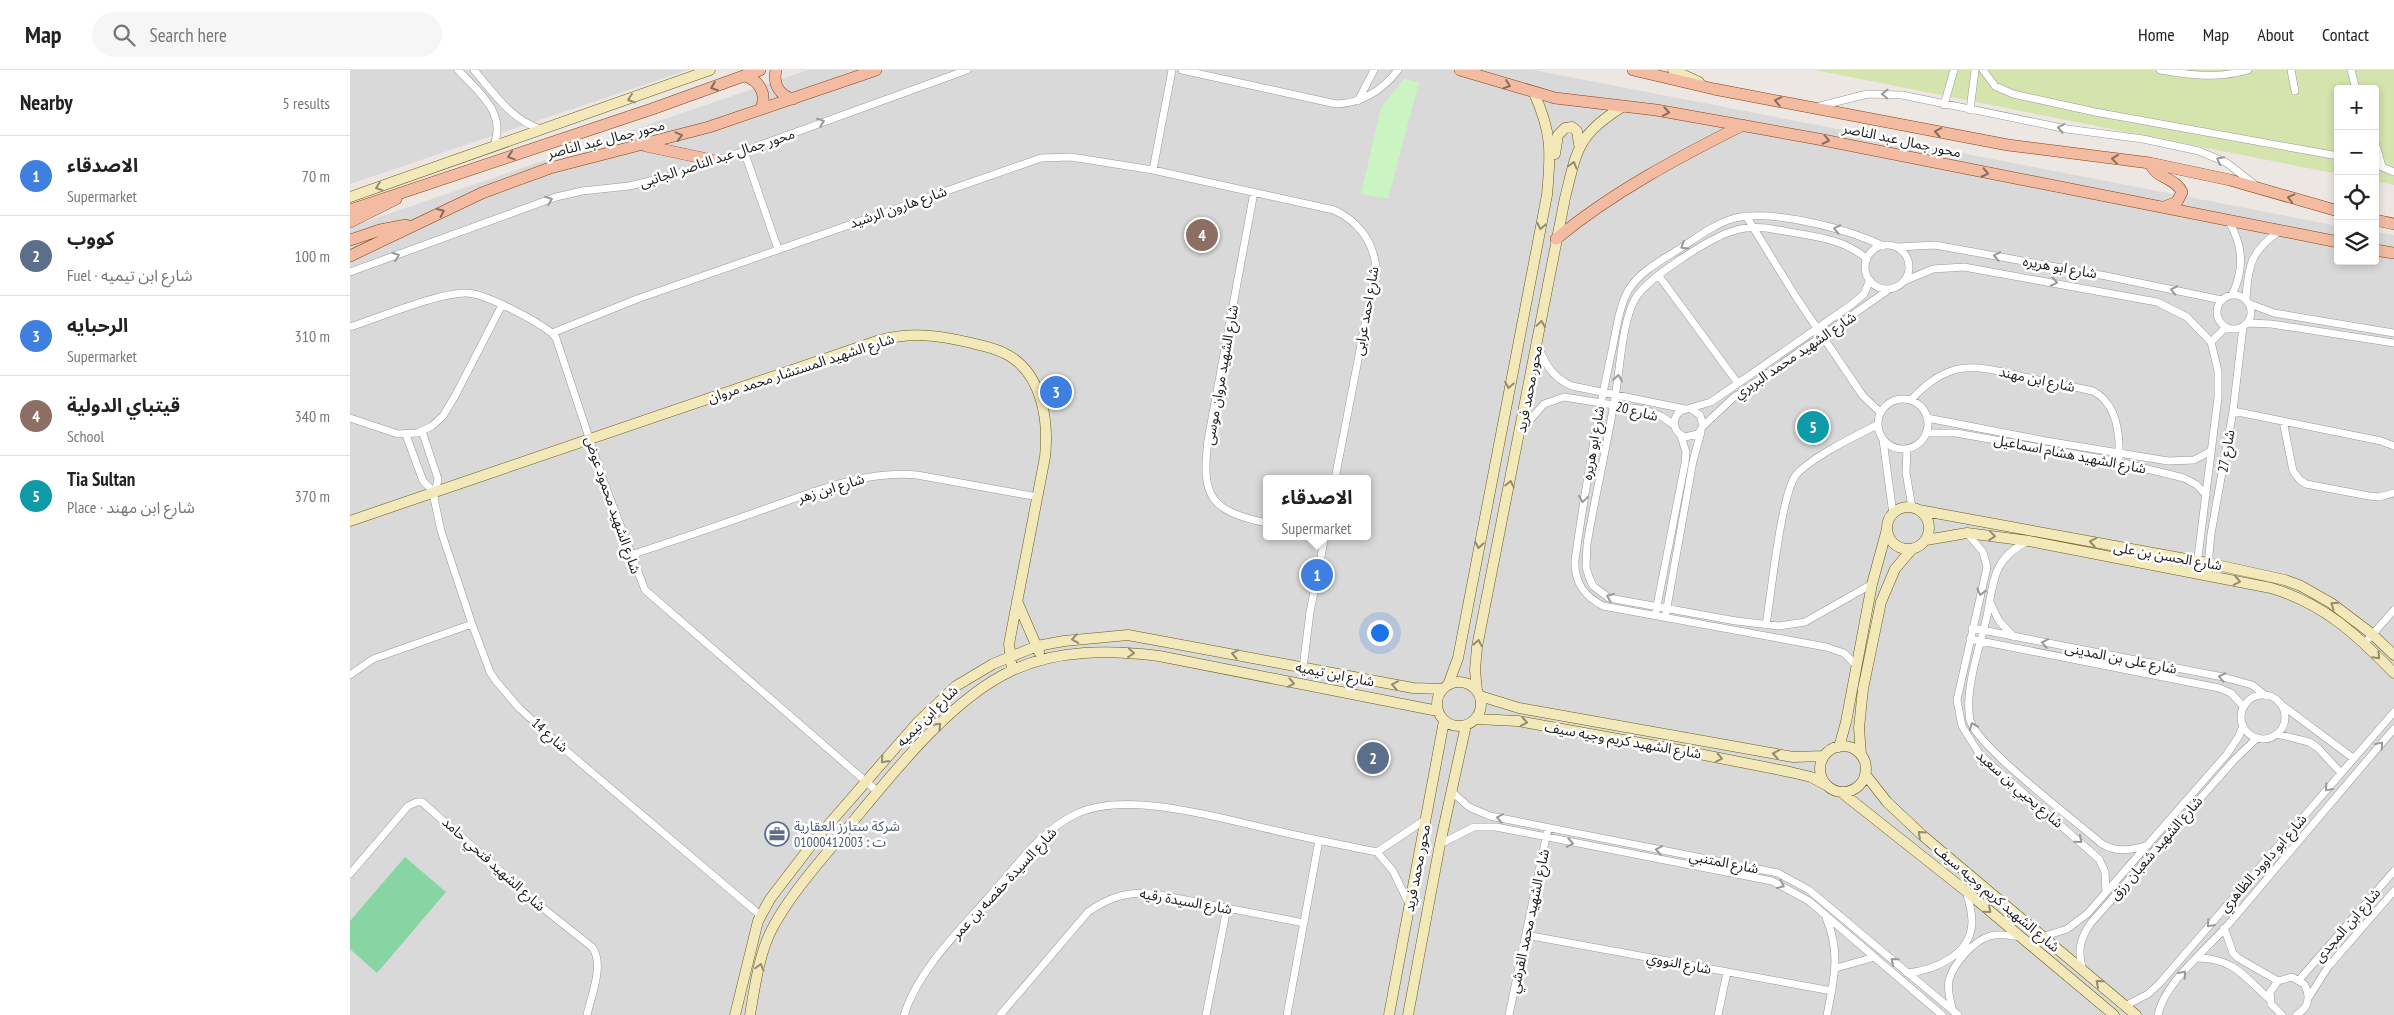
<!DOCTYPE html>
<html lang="en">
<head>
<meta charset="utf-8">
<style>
	:root { --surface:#fff; --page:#f6f6f6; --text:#222; --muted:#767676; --line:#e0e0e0; --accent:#b7113a }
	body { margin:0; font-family:"PT Sans Narrow","Noto Sans Arabic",sans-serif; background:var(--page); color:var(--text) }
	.controls { position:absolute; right:15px; top:15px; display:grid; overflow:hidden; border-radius:5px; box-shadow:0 2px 8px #0003 }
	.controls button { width:45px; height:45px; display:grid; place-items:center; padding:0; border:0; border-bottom:1px solid var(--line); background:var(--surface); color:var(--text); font:25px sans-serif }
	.you { position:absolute; left:1029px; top:562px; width:18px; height:18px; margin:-12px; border:4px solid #fff; border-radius:50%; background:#1a73e8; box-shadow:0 0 0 8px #1a73e833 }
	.badge { display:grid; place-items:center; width:32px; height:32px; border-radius:50%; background:var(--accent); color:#fff; font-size:16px; font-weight:700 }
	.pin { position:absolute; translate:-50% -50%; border:2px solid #fff; box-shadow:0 1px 5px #0006 }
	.popup { position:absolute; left:913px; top:405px; width:108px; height:65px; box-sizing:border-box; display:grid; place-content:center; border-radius:5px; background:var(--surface); filter:drop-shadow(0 1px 4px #0005); font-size:16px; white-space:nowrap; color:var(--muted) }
	.popup b { font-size:19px; color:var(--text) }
	.popup::after { content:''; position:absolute; left:50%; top:100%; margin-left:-10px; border:10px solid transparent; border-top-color:var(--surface) }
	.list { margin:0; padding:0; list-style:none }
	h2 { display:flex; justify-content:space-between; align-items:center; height:65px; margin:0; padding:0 20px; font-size:21px }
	h2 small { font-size:16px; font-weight:400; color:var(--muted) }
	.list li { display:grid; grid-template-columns:32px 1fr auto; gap:15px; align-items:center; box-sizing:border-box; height:80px; padding:0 20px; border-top:1px solid var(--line) }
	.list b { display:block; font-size:19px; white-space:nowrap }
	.list p { margin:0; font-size:16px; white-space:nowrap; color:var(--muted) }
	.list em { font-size:16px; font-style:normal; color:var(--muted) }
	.icon { flex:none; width:28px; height:28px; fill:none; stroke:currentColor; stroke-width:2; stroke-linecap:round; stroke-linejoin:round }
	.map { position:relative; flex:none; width:2044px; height:945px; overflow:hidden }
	header { display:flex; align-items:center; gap:30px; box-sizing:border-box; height:70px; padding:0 25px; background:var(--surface); border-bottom:1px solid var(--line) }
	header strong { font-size:24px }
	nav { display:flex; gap:28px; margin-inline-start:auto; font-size:18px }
	.search { width:350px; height:45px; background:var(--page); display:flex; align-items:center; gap:12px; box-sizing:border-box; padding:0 18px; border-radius:28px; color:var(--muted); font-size:19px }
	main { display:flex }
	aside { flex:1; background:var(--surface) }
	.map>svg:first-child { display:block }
	.residential { fill:#dad9d9; fill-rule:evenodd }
	.grass { fill:#d5e3ac }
	.park { fill:#caf4c2 }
	.pitch { fill:#86d5a3 }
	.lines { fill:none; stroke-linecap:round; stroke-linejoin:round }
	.street-casing { stroke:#999; stroke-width:8 }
	.secondary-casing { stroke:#685b0e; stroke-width:11 }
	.primary-casing { stroke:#87400d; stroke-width:12 }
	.street { stroke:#fff; stroke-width:7 }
	.secondary { stroke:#f3e8ba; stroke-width:10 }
	.primary { stroke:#f3bba1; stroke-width:11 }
	.oneway { stroke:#886c5e }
	.oneway2 { stroke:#999 }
	.oneway3 { stroke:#928c73 }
	.labels { text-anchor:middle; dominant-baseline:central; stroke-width:5; stroke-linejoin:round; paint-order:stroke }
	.street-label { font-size:14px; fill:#1c1c1c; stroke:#fff }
	.service-label { font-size:14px; fill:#4e5e75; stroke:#fff; text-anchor:start }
</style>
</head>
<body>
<header>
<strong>Map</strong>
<div class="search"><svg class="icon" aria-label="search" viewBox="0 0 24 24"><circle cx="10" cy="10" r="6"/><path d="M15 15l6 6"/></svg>Search here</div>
<nav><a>Home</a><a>Map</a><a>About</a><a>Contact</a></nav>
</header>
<main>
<aside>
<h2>Nearby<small>5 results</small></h2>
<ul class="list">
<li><span class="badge" style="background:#3f7fe0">1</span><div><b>الاصدقاء</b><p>Supermarket</p></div><em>70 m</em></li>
<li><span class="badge" style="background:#5c6f8a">2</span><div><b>كووب</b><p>Fuel · شارع ابن تيميه</p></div><em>100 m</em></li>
<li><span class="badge" style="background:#3f7fe0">3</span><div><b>الرحبايه</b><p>Supermarket</p></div><em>310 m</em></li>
<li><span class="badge" style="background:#8d6e63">4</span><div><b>قيتباي الدولية</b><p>School</p></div><em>340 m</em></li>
<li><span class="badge" style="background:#0f9aa8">5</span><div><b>Tia Sultan</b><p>Place · شارع ابن مهند</p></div><em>370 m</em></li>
</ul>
</aside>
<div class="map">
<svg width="2044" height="945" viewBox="0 0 2044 945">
	<rect width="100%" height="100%" fill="#ece7e2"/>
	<path class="residential" d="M0,0H338L0,114Z
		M458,0H1183L1988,156V191H2025V162L2044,165V945H0V157ZM917,409H1017V466H917Z"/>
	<path class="grass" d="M1465,0H2044V115L2025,111V19H1988V104Z"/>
	<path class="park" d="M1054,9L1069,12L1038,129L1011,124L1031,37Z"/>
	<path class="pitch" d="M55,787L96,822L27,903L0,879V851Z"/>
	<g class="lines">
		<g class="street-casing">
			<path id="street" d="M108,0C129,22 158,44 143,77
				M124,0C143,22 162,51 191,59
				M832,0L986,34C1012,33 1032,21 1048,0
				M1633,0L1645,16L1663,24L1745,42L1988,86
				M1810,0C1840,5 1868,9 1898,0
				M1941,0L1945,21
				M2001,0L2006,19
				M1008,31L1024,0
				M1594,35L1604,0
				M1466,37L1517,24L1552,25L1717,59L1793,69L1849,81L1877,93L1905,115
				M1620,40L1625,0
				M2025,72L2032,96
				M394,81L428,179
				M2025,94L2044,102
				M803,100L822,0
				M904,122L858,370C851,427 860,441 917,453
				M1396,146L1446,227L1513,326L1530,342
				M1878,150C1893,175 1895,198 1882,225
				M1515 197a22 22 0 1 1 44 0a22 22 0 1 1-44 0Z
				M1547,177L1585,175L1756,206L1872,230
				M1517,189C1492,167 1459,166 1428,160C1413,157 1398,156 1383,161C1360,168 1297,208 1285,229C1271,254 1270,304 1264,333C1256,380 1245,427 1237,474L1236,497L1239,507L1243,516L1259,528L1386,551L1429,556L1455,552L1522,514
				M0,202L206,127L232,121L279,116L317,107L394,81L617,0
				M1309,206L1387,312
				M1554,211L1583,199L1614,197L1807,232L1837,247L1861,272L1868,301V327L1846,503
				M1867 242a17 17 0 1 1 34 0a17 17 0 1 1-34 0Z
				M1896,229C1898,196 1901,180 1930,161
				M1900,234L1924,243L2044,263
				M1898,253L1921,254L2044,273
				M0,257C31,247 84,224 115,223C134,222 186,251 202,263L206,268L253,410L295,520L528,722
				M202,263L287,229L691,88L721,87L803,100L984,140C1008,151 1023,171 1026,197L985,409
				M1861,272L1876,257
				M1188,277C1196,295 1203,308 1222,316L1335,339
				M1528 354a25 25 0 1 1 50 0a25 25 0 1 1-50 0Z
				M1561,330C1601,286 1627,296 1679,308C1700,313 1722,316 1743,321C1766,333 1770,363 1769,387
				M1341,339L1350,345L1353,356L1348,364L1335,367C1323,362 1321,350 1330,341L1361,332L1501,235L1514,224L1520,210
				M1883,341L2031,371L2044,376
				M0,348L48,364L67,363L82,356L93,346L105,326L152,235
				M1577,348L1696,371L1818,391L1844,390L1861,381
				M1933,351L1943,401L1950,410L1956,414L2019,426L2029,427L2044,423
				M1353,356L1383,328L1541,218
				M1171,360L1194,334L1214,327L1295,340L1311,346L1324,355
				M72,361L88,409L84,428L91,461L122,554L140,602L146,611L169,638L213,678L410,845
				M1576,363H1606L1769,392L1834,408L1847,415L1856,425
				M56,365L73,411L84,422
				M1533,370L1543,444
				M1557,379L1556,403L1562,437
				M1617,463L1633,482L1637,497L1607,630L1612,656L1630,685L1749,789L1755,802L1756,822
				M1678,471C1642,489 1644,511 1637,546C1630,576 1614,620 1620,650C1626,676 1727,752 1752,774C1767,783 1782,780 1798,775
				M281,485C326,470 371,455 415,439C464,422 514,400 567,405L688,427
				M1857,505L1861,464L1883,341L1893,257
				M1640,532L1649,551L1664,567
				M1306,541L1335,393L1336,382L1331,366
				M1316,543L1343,391L1351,362
				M1416,555C1421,526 1431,424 1446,405C1462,387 1505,366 1527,355
				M1622,558L1873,607L1902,615L1916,626
				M1620,569L1869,618L1881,623L1894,637
				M2015,573L2044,540
				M1506,595L1494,583L1476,577L1253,536C1234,526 1224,512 1225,490C1235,421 1246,353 1261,285C1266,264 1268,238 1279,219C1290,202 1310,191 1326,181C1344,170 1362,155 1382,149C1420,138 1498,159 1533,176
				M953,598L960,542L975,466
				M0,605L23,589L122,554
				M1891 647a22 22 0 1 1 44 0a22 22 0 1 1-44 0Z
				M1933,636L2003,688
				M1927,664L1959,672L1968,678L1991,703
				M1101,721L1119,737L1140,746L1428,803L1459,820L1608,945
				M1090,774L1124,757H1146L1422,811L1459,831L1592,945
				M1027,782L1043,801L1059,834
				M1027,782L1076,749
				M0,804L58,736L67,732H72L189,835L242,877C255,894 241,926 237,945
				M1476,848C1491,881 1484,911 1477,945
				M1874,858L1883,883L1888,888L1928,911
				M1176,865L1482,921
				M1692,867L1717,859L1737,844L1877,684L1889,666L1893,655
				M1847,888C1883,888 1894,906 1919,929
				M1486,898L1525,887
				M1733,900C1727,882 1730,869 1740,854L1885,689L1907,668
				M1557,903C1585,900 1621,885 1622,852C1622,841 1619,831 1616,821
				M1949,910L2044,801
				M1959,927L1978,897L2044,821
				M1775,936L1798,924L1809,914L2044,642
				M1603,941C1600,931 1597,920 1599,910C1604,893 1623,871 1640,866C1650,863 1661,866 1671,867
				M554,945C568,901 606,864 637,829C663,800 690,761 726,744C778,720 869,748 923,760C957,768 992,775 1027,782
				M650,945L738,842C758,828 775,822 800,823L954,853
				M856,945L877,838
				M937,945L969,770
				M1159,945L1198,758
				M1368,945L1377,902
				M1808,945C1814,913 1856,880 1877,856C1933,790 1988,724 2044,659
				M1932,945L1921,934L1920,922L1928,911L1942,907L1954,914C1961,926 1959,938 1946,945"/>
		</g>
		<g class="secondary-casing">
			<path id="secondary" d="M1323,0L1349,12
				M1205,84L1208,65L1215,58L1222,57L1227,61L1229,74
				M0,127L360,0
				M1537 458a21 21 0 1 1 42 0a21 21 0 1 1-42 0Z
				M1569,440L1858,493L1935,510L1951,516L1981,533L2022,564L2044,585
				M0,451L530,270C560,262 587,265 617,272C629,275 643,277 654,283C692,301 699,350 695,387L659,574L662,600
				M1576,470L1617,463L1679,471L1921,518C1974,534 2006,564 2044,603
				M667,531L689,582
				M1087 634a22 22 0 1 1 44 0a22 22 0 1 1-44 0Z
				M1098,615L1108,588L1197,125C1201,82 1202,63 1184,23
				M1127,621L1125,600L1127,577L1215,128C1227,80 1227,65 1272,37
				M1130,626L1169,638L1443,687L1474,686
				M1126,649L1168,651L1329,680L1440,702L1461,707L1476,715
				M1470 699a23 23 0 1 1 46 0a23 23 0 1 1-46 0Z
				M1489,677L1496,652L1522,514L1537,459
				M1511,685L1509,658L1513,619L1531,532L1545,499L1562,479
				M1515,704L1537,732L1572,765L1786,945
				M1491,722L1616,821L1764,945
				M385,945L408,851L420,829L466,769L567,653L606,616L643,594L687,576L714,571L778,565L1063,618L1093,619
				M400,945C405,916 409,883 423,857C441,824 467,795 491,766C536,712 597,631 661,601C707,579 760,580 809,586L1088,641
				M1039,945L1094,651
				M1058,945L1090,774L1116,655"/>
		</g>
		<g class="primary-casing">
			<path id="primary" d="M426,0C423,14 429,25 443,29
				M1110,0L1205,28L1306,40L1468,69L1988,172
				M1283,0L1364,19L1658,75L1800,93L1880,110L1988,141
				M395,6C410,11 417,24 411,39
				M296,76L362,90
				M1800,93C1806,109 1825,107 1832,122L1827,132L1814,137
				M0,140L302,39L410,0
				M2025,150L2044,154
				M0,152L46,129
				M1206,169C1261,123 1329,87 1393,55
				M0,170L30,160L56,155
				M2025,180L2044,183
				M0,186L132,123L200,98L359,57L526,0"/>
		</g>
		<use href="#street" class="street"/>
		<use href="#secondary" class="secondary"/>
		<use href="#primary" class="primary"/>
	</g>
	<defs><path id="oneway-chevron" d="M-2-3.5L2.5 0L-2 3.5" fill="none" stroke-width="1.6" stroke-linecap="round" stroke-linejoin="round" transform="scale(1.25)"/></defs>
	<g class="oneway">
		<use href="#oneway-chevron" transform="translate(1157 15) rotate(19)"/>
		<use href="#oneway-chevron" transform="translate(364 17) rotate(160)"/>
		<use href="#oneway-chevron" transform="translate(1428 31) rotate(-169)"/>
		<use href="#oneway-chevron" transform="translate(1316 42) rotate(10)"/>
		<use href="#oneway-chevron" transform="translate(1588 62) rotate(-170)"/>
		<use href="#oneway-chevron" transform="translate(329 66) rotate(-15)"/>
		<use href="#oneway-chevron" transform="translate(1476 70) rotate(12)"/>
		<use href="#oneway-chevron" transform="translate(161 86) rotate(162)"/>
		<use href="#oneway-chevron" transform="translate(1765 89) rotate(-173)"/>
		<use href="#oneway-chevron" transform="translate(1635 103) rotate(12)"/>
		<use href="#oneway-chevron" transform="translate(1941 128) rotate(-165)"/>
		<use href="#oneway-chevron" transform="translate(91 142) rotate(-25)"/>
	</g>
	<g class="oneway2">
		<use href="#oneway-chevron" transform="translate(1535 24) rotate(-179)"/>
		<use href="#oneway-chevron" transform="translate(471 52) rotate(-21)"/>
		<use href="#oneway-chevron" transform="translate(1711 58) rotate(-170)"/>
		<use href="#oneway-chevron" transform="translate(1870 90) rotate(-153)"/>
		<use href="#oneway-chevron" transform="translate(199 130) rotate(-20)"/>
		<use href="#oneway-chevron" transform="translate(1487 159) rotate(-168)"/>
		<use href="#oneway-chevron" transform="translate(1334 176) rotate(148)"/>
		<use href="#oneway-chevron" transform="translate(46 186) rotate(-20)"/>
		<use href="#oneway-chevron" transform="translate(1647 186) rotate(-170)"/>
		<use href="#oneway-chevron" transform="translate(1704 212) rotate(10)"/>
		<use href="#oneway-chevron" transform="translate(1824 220) rotate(-168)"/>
		<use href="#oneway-chevron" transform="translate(1268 308) rotate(-81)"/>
		<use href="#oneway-chevron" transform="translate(1233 429) rotate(98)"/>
		<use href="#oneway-chevron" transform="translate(1631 522) rotate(104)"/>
		<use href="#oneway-chevron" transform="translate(1260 527) rotate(-156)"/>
		<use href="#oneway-chevron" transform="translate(1695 573) rotate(-169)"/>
		<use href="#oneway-chevron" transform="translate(1872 607) rotate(-168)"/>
		<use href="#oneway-chevron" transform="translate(1623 656) rotate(-112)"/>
		<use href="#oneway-chevron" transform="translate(2030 675) rotate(-50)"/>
		<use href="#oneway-chevron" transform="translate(1978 718) rotate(131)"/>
		<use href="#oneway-chevron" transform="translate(1150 748) rotate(-169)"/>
		<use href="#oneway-chevron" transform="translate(1729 770) rotate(40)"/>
		<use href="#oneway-chevron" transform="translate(1220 773) rotate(10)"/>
		<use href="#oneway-chevron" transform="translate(1309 780) rotate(-170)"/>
		<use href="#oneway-chevron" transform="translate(1431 815) rotate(24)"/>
		<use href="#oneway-chevron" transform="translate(1860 854) rotate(131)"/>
		<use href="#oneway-chevron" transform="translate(1544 891) rotate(-140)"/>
		<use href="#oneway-chevron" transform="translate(1833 904) rotate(-49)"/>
	</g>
	<g class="oneway3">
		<use href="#oneway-chevron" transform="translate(281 29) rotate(161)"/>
		<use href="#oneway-chevron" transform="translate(1223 95) rotate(-75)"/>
		<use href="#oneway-chevron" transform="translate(29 117) rotate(161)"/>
		<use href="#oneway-chevron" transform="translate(1191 156) rotate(101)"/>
		<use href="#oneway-chevron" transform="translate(1191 254) rotate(-82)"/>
		<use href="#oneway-chevron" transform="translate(1159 315) rotate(101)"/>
		<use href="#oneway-chevron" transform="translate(1160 414) rotate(-78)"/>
		<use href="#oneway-chevron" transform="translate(1642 466) rotate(7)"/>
		<use href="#oneway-chevron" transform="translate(1743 472) rotate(-170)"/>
		<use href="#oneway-chevron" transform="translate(1129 475) rotate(100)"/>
		<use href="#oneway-chevron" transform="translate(1887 511) rotate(11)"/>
		<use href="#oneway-chevron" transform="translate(1984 535) rotate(-145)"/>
		<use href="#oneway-chevron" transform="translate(725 569) rotate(172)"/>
		<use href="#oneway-chevron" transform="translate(1128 573) rotate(-80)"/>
		<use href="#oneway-chevron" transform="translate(781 583) rotate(5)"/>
		<use href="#oneway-chevron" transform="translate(885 584) rotate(-169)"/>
		<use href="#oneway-chevron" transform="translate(2027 586) rotate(46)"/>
		<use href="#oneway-chevron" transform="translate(941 613) rotate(11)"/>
		<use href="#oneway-chevron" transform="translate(1045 615) rotate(-169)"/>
		<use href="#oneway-chevron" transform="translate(1174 652) rotate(10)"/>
		<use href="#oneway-chevron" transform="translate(588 656) rotate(-47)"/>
		<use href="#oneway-chevron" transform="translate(1426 684) rotate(-170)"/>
		<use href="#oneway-chevron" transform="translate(1369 688) rotate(11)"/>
		<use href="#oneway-chevron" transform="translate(534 690) rotate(132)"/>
		<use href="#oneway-chevron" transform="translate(1571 764) rotate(-138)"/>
		<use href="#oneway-chevron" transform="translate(1638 840) rotate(40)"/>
		<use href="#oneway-chevron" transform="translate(410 897) rotate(-74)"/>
		<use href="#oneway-chevron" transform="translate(1749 913) rotate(-139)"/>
	</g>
	<defs>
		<g id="office-ring" transform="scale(1.25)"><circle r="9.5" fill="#fff" stroke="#5c6f8a" stroke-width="1.5"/><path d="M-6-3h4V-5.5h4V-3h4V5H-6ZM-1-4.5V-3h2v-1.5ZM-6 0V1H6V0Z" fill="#5c6f8a"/></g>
	</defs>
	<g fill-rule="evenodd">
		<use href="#office-ring" x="427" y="764"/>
	</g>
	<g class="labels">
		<g class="street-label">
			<text transform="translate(256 69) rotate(-14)">محور جمال عبد الناصر</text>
			<text transform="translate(1552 70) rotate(12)">محور جمال عبد الناصر</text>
			<text transform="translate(367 88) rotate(-18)">محور جمال عبد الناصر الجانبى</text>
			<text transform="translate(548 137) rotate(-19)">شارع هارون الرشيد</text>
			<text transform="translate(1710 197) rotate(10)">شارع ابو هريره</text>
			<text transform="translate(1016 241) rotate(-80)">شارع احمد عرابى</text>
			<text transform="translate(1445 285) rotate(-34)">شارع الشهيد محمد البربري</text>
			<text transform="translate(451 298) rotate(-18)">شارع الشهيد المستشار محمد مروان</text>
			<text transform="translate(871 305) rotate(-80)">شارع الشهيد مروان موسى</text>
			<text transform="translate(1687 309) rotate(12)">شارع ابن مهند</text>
			<text transform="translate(1179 319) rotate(-79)">محور محمد فريد</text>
			<text transform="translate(1287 341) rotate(14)">شارع 20</text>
			<text transform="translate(1243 373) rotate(-80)">شارع ابو هريره</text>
			<text transform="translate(1876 381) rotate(-80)">شارع 27</text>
			<text transform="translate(1720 384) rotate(11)">شارع الشهيد هشام اسماعيل</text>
			<text transform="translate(481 418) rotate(-17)">شارع ابن زهر</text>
			<text transform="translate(263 435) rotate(71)">شارع الشهيد محمود عوض</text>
			<text transform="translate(1818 486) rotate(10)">شارع الحسن بن على</text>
			<text transform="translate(1771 588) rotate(11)">شارع على بن المدينى</text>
			<text transform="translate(985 604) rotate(11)">شارع ابن تيميه</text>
			<text transform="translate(577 646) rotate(-45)">شارع ابن تيميه</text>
			<text transform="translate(200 665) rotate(42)">شارع 14</text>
			<text transform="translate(1273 670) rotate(10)">شارع الشهيد كريم وجيه سيف</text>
			<text transform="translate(1670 719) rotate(41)">شارع يحيي بن سعيد</text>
			<text transform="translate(1806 778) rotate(-49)">شارع الشهيد شعبان رزق</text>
			<text transform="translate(1374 792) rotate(11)">شارع المتنبي</text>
			<text transform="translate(1913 793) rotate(-49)">شارع ابو داوود الظاهري</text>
			<text transform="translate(144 794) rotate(42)">شارع الشهيد فتحي حامد</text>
			<text transform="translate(1067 798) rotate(-79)">محور محمد فريد</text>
			<text transform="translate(654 813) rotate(-47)">شارع السيدة حفصه بن عمر</text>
			<text transform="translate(1647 828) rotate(40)">شارع الشهيد كريم وجيه سيف</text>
			<text transform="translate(836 831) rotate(10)">شارع السيدة رقيه</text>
			<text transform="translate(1179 851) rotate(-78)">شارع الشهيد محمد القرشي</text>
			<text transform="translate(1997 855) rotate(-49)">شارع ابن المجدى</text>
			<text transform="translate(1329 893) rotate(11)">شارع النووي</text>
		</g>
		<g class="service-label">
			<text x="444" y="756">شركة ستارز العقارية<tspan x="444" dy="16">ت : 01000412003</tspan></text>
		</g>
	</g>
</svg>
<div class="controls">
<button>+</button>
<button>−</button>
<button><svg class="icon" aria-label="locate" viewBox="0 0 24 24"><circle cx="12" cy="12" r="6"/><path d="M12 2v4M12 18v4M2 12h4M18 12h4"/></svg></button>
<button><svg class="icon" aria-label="layers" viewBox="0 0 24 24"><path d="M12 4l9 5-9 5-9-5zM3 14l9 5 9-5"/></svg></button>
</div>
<div class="you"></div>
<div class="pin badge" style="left:967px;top:505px;background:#3f7fe0">1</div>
<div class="popup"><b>الاصدقاء</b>Supermarket</div>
<div class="pin badge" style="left:1023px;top:688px;background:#5c6f8a">2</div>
<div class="pin badge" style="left:706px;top:322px;background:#3f7fe0">3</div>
<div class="pin badge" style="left:852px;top:165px;background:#8d6e63">4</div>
<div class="pin badge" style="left:1463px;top:357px;background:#0f9aa8">5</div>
</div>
</main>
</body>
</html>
